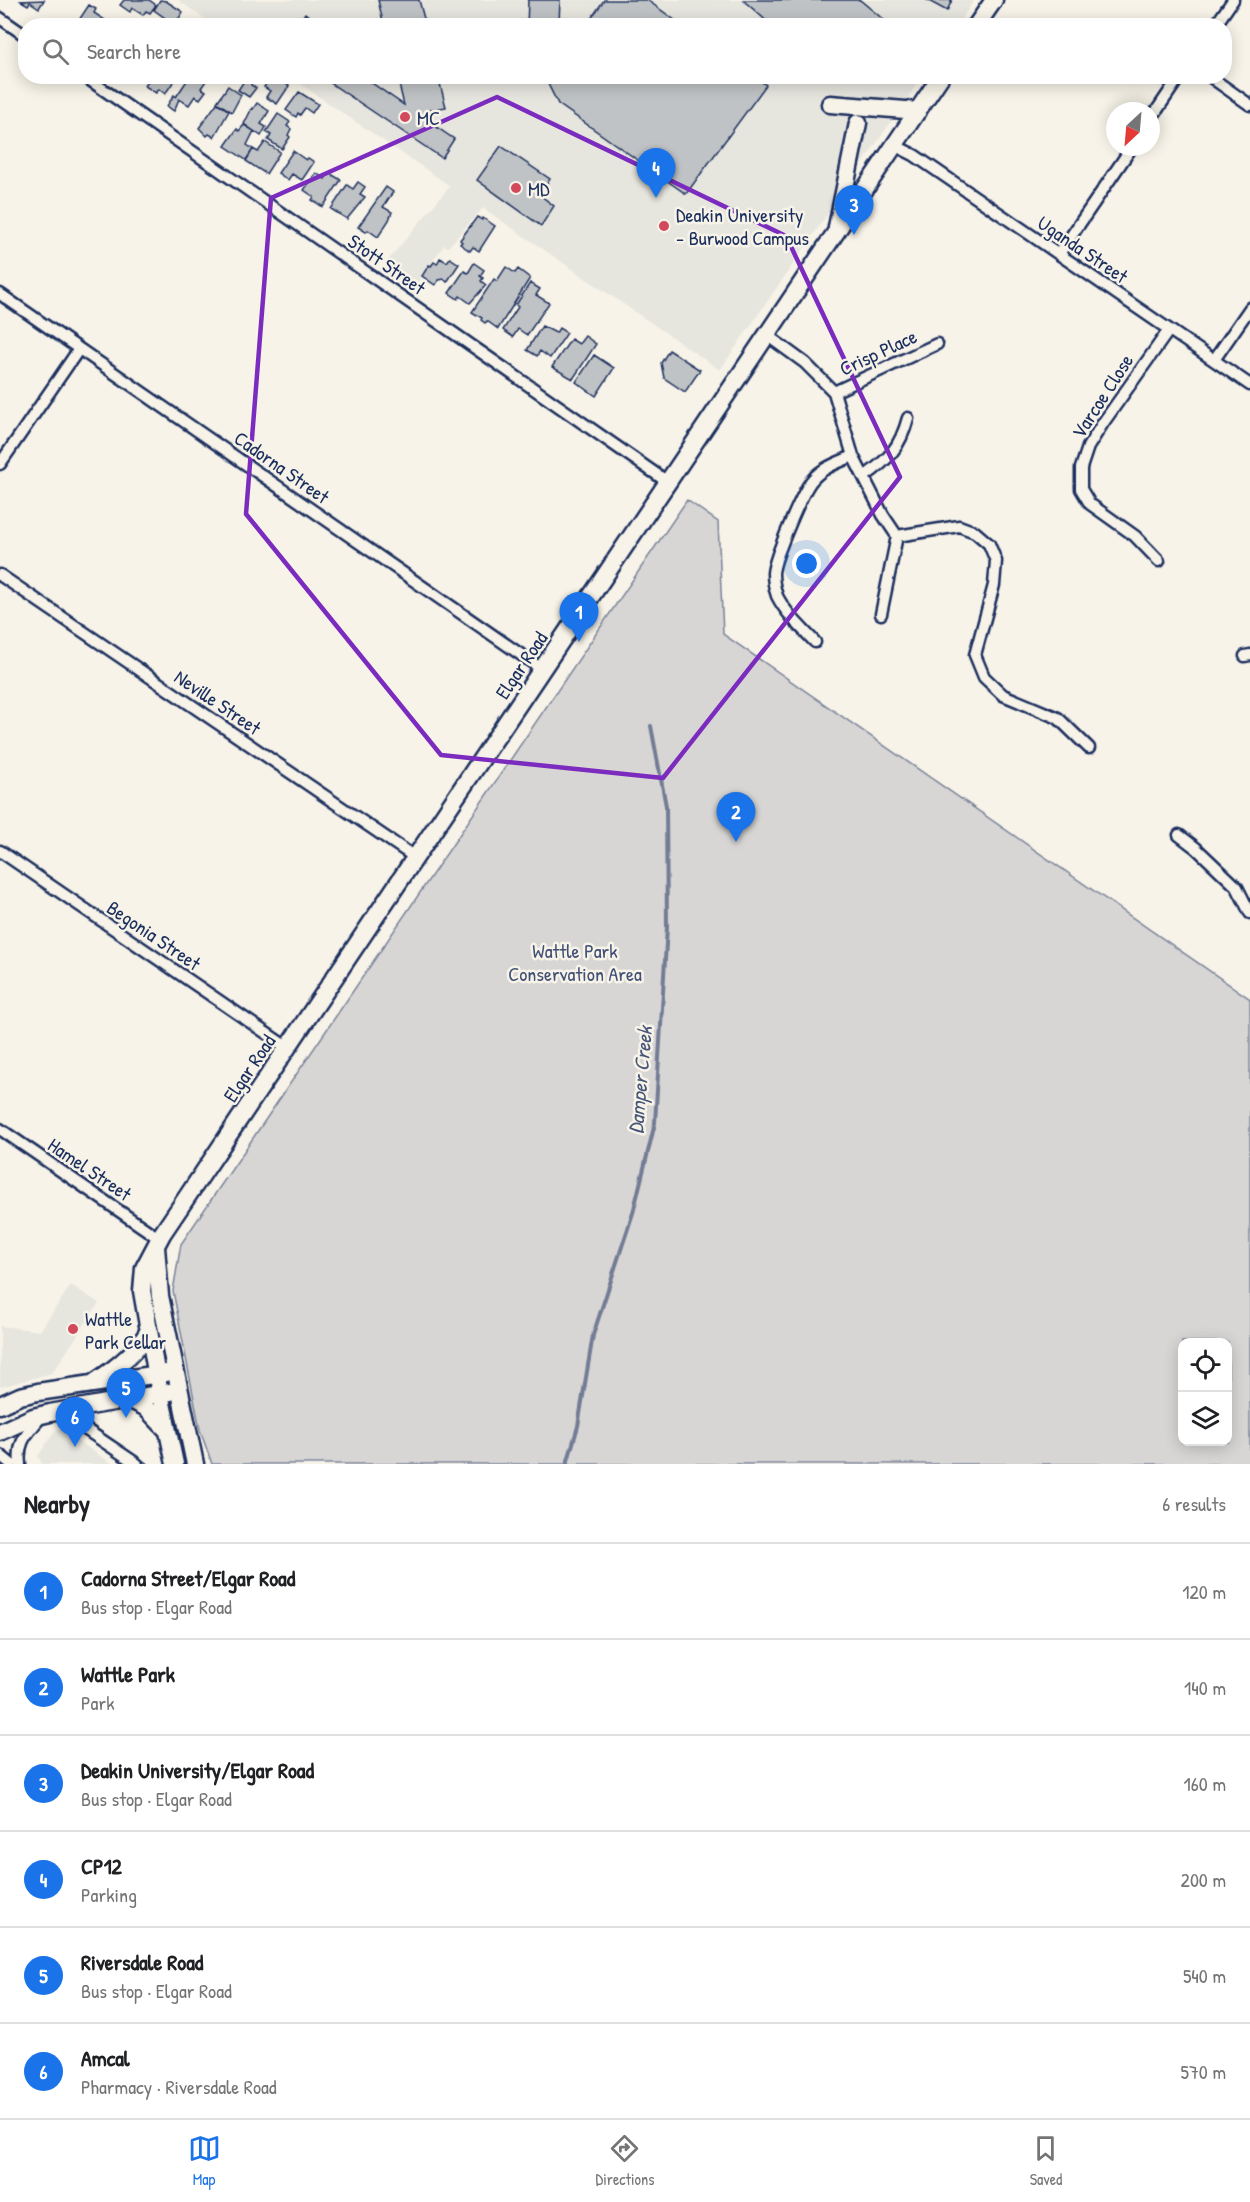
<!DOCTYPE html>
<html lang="en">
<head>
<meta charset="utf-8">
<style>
	:root { --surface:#fff; --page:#f2f2f2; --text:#202124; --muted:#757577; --line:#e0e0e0; --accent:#1a73e8 }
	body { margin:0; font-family:"Patrick Hand",sans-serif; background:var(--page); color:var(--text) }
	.controls { position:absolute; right:18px; bottom:18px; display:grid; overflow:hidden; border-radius:12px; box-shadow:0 3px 15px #0003 }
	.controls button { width:54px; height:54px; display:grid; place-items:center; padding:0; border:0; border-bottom:2px solid var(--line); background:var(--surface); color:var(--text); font:30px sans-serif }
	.compass { position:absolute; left:1106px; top:102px; width:54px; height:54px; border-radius:50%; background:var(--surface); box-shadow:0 3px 15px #0003; rotate:206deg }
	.you { position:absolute; left:807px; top:564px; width:21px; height:21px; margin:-15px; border:4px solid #fff; border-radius:50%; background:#1a73e8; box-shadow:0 0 0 9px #1a73e833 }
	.badge { display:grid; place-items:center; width:39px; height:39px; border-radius:50%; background:var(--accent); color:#fff; font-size:20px; font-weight:700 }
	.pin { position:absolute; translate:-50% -50px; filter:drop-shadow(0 2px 3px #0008) }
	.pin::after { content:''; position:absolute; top:32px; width:21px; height:18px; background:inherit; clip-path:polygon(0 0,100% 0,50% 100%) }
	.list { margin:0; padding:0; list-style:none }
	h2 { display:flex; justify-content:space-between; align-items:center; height:78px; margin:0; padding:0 24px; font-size:26px }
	h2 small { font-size:20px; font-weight:400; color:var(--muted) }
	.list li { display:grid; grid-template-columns:39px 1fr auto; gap:18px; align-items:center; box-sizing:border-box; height:96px; padding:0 24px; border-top:2px solid var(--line) }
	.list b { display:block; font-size:22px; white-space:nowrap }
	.list p { margin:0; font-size:20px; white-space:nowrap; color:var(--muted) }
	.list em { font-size:20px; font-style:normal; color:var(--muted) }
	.icon { flex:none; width:33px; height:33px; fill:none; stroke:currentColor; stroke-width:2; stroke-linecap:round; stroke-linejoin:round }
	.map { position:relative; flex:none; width:1250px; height:1464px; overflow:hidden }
	.search { position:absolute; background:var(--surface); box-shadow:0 3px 15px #0003; left:18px; right:18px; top:18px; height:66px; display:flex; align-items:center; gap:15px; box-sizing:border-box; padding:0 21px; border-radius:24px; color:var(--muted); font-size:22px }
	.sheet { height:654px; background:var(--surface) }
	nav { display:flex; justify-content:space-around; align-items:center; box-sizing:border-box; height:84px; border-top:2px solid var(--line); background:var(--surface); font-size:16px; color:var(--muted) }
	nav a { display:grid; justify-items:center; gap:3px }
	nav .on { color:var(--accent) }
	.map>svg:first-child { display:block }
	.built { fill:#e6e5de }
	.green { fill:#d7d6d4; stroke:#798299; stroke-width:1.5; fill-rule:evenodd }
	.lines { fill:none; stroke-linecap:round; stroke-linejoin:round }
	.stream { stroke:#727c95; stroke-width:4 }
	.building { fill:#c0c3c5; stroke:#1b2f5e; stroke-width:1.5 }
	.minor-casing { stroke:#1b2f5e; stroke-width:15 }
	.primary-casing { stroke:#1b2f5e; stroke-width:21 }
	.minor { stroke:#f7f3e8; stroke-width:10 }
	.primary { stroke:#f7f3e8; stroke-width:16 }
	.tram { stroke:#1b2f5e; stroke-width:1.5 }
	.marked { fill:none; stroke:#7b2cbf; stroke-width:4.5; stroke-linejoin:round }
	.poi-dot { fill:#d1495b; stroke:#f7f3e8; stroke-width:2 }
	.labels { text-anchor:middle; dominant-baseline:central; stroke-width:5; stroke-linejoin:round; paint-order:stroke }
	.poi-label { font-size:20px; fill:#1b2f5e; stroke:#f7f3e8; text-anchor:start }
	.street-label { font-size:20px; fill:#1b2f5e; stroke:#f7f3e8 }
	.park-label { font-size:20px; fill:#415076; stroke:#f7f3e8 }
	.water-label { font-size:21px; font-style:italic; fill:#465679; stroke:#f7f3e8 }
</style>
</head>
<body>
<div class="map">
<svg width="1250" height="1464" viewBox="0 0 1250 1464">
	<rect width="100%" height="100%" fill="#f7f3e8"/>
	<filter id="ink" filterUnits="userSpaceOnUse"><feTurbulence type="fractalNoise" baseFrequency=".0167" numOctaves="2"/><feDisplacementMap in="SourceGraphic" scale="12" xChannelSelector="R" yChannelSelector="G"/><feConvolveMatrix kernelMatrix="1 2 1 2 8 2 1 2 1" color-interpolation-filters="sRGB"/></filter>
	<g filter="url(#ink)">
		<path class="built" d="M178,0H974L957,26H215Z
			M290,77H922L720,370L483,208L448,247L444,245L416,284L385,264L450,186Z
			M71,1285L99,1303L52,1373L0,1387V1326L40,1331Z
			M59,1429L113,1464H42L38,1456L55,1431Z"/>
		<path class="green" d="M687,500L718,522L723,634L1250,999V1464H212L200,1430L173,1291L181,1244ZM1182,1342H1228V1442H1182Z"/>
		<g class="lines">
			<path class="stream" d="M567,1464L578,1426L593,1335L633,1213L655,1123L667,927L666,806L651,726"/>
		</g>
		<path class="building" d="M44,0L39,8L30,2L28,5L21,1Z
			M124,0H149L156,5L150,13L146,11L143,15L132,8L130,12L120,5Z
			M160,0L166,1L183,12L174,26H166L161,23L165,18L154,10Z
			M378,0H419L426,26H384Z
			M528,0H560L559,23H563V26H527Z
			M604,0H647L683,26H586Z
			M743,0H860L890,25L772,26Z
			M927,0H952L947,11Z
			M89,5L96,9L94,13L105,20L102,26H81L77,23Z
			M305,13L323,26H297Z
			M151,76H170L174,81L165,94L159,89L156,93L145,86Z
			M190,76H199L206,81L201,88L206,91L200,99L195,96L189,105L179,99L174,111L167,106L174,95L176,97Z
			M237,76H255L251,85L256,88L249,97L238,90L244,81Z
			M271,76H275L289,86L277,104L266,97L270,91L264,87Z
			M320,76H367L366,79L404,105L397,76H438L446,107L428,110L432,124L454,139L442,158Z
			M551,76H754L766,85L686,194L558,104L547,82Z
			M228,86L241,95L232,112L217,102Z
			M299,92L318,104L312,113L305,108L300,115L298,113L296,117L286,110Z
			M217,103L229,111L214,137L209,134L207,136L199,128Z
			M257,103L269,111L261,124L266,127L261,136L244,124L252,108L253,109Z
			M278,114L290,122L287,126L291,129L288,135L290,137L282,149L268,140L271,135L266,132Z
			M244,125L254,131L247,145L253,149L246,160L225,146L237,129L239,131Z
			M265,142L280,152L266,174L246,161L253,149L258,152Z
			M501,146L550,179L540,195L554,206L541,226L477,180Z
			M293,151L306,160L308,158L314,162L302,180L292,174L288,180L278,173Z
			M316,173L325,179L328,174H331L341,180L323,207L312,200L314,197L304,190Z
			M358,182L365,187L360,194L365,197L347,219L331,209L347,185L353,189Z
			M386,187L393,192L383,207L392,212L389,220L378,237L368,230L366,232L358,227Z
			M477,217L482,220L483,218L495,226L479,251L473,247L470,251L460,244L462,242L460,240Z
			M440,258L447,262L450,258L459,264L447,282L444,279L439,280L435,285L422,276L429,265L431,266L434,262L437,264Z
			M474,263L484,270L480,276L483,278L481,281L486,285L470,303L460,296L458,299L449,293L464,271L468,273Z
			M506,267L515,273L518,269L530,278L498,329L487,321L485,323L481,320L482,318L472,312L494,279L497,281Z
			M530,283L540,289L536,295L549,303L527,335L518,329L513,337L503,330L518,307L516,305Z
			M542,326L556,333L559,328L567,333L550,358L540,351L537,356L527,350Z
			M585,336L596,344L573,379L552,367L571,339L579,344Z
			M669,350L700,370L685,392L664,378L661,363Z
			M594,355L614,368L596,396L576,382Z"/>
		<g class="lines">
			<g class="minor-casing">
				<path id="minor" d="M0,18L26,36
					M1215,26L1233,0
					M84,76L669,483
					M1209,76L1250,105
					M1151,119L1180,76
					M894,145L914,155L1250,385
					M1059,254L1132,147
					M0,294L543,670
					M768,336L805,363L834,392L853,456L883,515L897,536L959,526L975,532L989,544L996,561L994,585L975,655L984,677L1003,695L1058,718L1089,748
					M1214,360L1250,308
					M834,392L937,344
					M0,464L79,349
					M864,477C888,460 900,448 908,418
					M1159,561L1135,536L1090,504L1081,489V468L1088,447L1103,423L1169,330
					M0,575L416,858
					M881,614L897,536
					M815,642C802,628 786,614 777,596C775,590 773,579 773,573C774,559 803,489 813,479C823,467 840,462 853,456
					M1245,656L1250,655
					M1179,835L1196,848L1237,887L1250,913
					M0,851L288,1048
					M0,1129L160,1239
					M69,1409L79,1425L137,1464
					M0,1455L11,1464
					M20,1464C17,1439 29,1433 43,1414"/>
			</g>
			<g class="primary-casing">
				<path id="primary" d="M976,26L994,0
					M830,104L918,111
					M837,227L858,123
					M156,1247L160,1296L195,1464
					M95,1382C115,1369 136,1353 148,1332
					M131,1400L145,1407L167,1430
					M0,1405L20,1396L38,1392L166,1373
					M0,1432L33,1417L50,1413L170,1392
					M175,1464L160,1394L142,1291L144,1268L162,1234L941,76"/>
			</g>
			<use href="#minor" class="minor"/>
			<use href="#primary" class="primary"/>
			<path class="tram" d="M89,1423L148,1464"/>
		</g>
	</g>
	<path class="marked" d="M497,97L786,236L900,477L663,778L441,755L246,514L271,198Z"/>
	<g class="poi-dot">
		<circle cx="405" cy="117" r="6"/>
		<circle cx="516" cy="188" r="6"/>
		<circle cx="664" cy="226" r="6"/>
		<circle cx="73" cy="1329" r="6"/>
	</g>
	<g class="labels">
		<g class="poi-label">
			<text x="417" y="117">MC</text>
			<text x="528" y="188">MD</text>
			<text x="676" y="214">Deakin University<tspan x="676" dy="23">- Burwood Campus</tspan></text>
			<text x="85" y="1318">Wattle<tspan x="85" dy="23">Park Cellar</tspan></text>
		</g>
		<g class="street-label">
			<text transform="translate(1083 249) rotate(34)">Uganda Street</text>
			<text transform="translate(387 264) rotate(35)">Stott Street</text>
			<text transform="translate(878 352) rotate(-25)">Crisp Place</text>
			<text transform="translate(1102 396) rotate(-57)">Varcoe Close</text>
			<text transform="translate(282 467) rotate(35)">Cadorna Street</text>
			<text transform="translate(521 665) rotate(-56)">Elgar Road</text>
			<text transform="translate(218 702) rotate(34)">Neville Street</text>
			<text transform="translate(154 935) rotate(34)">Begonia Street</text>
			<text transform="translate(249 1068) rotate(-56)">Elgar Road</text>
			<text transform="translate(90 1169) rotate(34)">Hamel Street</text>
		</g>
		<g class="park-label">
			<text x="575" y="950">Wattle Park<tspan x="575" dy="23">Conservation Area</tspan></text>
		</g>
		<g class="water-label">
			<text transform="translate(640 1080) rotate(-85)">Damper Creek</text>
		</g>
	</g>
</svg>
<div class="controls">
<button><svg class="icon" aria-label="locate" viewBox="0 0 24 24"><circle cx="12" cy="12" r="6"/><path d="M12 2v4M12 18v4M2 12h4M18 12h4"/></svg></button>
<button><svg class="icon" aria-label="layers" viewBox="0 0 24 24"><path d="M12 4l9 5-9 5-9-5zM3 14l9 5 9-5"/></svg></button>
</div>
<svg class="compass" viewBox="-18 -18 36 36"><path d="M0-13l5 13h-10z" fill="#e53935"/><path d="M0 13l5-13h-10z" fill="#757577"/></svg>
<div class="you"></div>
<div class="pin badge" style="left:579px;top:642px">1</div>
<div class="pin badge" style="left:736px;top:842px">2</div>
<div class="pin badge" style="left:854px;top:235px">3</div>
<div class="pin badge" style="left:656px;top:198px">4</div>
<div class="pin badge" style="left:126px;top:1418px">5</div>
<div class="pin badge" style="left:75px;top:1447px">6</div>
<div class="search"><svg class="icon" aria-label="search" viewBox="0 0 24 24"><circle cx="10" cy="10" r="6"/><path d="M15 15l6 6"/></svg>Search here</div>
</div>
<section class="sheet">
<h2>Nearby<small>6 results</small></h2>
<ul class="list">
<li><span class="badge">1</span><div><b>Cadorna Street/Elgar Road</b><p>Bus stop · Elgar Road</p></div><em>120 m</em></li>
<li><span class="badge">2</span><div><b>Wattle Park</b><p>Park</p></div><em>140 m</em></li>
<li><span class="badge">3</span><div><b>Deakin University/Elgar Road</b><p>Bus stop · Elgar Road</p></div><em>160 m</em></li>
<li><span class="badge">4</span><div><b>CP12</b><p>Parking</p></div><em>200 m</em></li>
<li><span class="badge">5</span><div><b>Riversdale Road</b><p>Bus stop · Elgar Road</p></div><em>540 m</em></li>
<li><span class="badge">6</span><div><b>Amcal</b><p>Pharmacy · Riversdale Road</p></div><em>570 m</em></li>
</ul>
</section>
<nav>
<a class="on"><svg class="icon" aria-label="map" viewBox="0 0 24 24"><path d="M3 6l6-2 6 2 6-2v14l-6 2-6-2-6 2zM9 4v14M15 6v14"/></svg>Map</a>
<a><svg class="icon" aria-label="directions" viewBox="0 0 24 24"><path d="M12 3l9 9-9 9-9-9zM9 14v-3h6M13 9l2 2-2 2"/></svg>Directions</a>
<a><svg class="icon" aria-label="saved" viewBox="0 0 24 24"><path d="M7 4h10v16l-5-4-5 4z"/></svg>Saved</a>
</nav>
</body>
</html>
